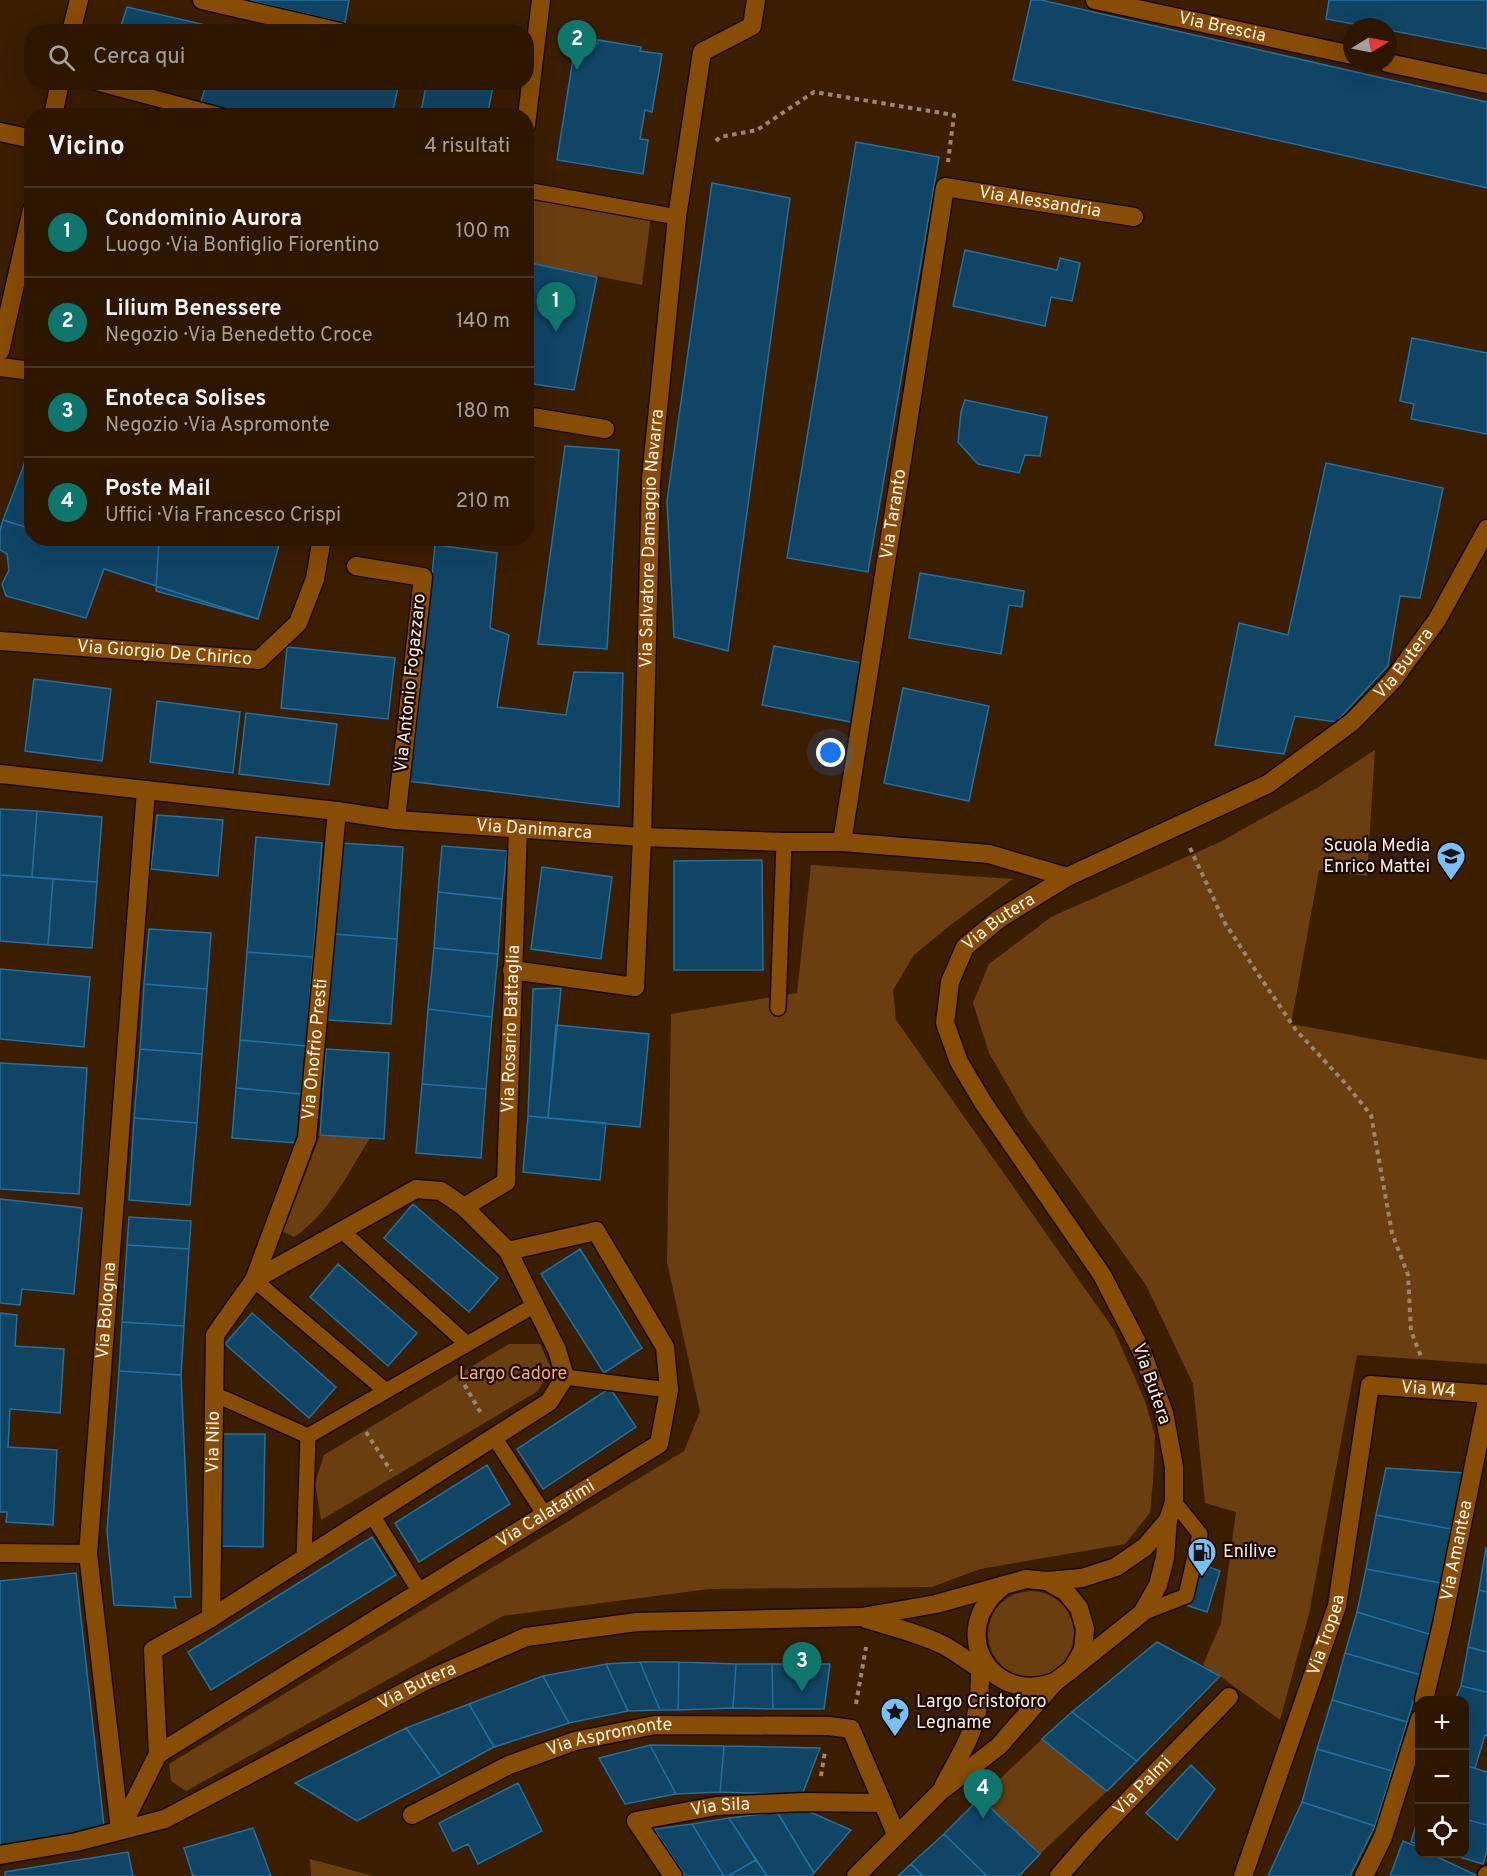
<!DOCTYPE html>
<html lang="it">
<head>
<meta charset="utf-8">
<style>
	:root { --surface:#2c1600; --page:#341f0a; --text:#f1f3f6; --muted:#a69f99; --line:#483522; --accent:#0f766e }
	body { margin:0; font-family:Overpass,sans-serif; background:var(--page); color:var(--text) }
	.controls { position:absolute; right:18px; bottom:18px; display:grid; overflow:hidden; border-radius:12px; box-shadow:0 6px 24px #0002 }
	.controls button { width:54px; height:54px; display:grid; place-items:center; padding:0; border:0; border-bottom:2px solid var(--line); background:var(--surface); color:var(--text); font:30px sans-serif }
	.compass { position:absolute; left:1343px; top:18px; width:54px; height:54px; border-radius:50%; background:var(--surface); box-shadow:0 6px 24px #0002; rotate:80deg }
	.you { position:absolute; left:831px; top:753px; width:21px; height:21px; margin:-15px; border:4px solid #fff; border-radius:50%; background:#1a73e8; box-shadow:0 0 0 9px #1a73e833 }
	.badge { display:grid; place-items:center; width:39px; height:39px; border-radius:50%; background:var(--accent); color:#fff; font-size:20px; font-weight:700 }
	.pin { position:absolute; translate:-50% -50px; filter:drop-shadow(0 2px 3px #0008) }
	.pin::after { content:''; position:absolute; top:32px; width:21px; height:18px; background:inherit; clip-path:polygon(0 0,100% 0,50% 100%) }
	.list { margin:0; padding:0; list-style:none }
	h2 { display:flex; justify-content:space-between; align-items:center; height:78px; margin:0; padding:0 24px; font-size:26px }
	h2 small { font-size:20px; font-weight:400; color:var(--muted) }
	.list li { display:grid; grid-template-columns:39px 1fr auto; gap:18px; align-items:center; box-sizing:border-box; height:90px; padding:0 24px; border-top:2px solid var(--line) }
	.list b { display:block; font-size:22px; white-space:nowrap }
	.list p { margin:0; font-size:20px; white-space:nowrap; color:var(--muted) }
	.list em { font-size:20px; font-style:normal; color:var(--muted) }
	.icon { flex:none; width:33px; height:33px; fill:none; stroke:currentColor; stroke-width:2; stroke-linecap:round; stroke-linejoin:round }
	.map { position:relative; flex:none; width:1487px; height:1876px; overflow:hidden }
	.search { position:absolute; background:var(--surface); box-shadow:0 6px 24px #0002; left:24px; top:24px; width:510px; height:66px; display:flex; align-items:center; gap:15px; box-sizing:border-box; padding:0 21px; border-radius:24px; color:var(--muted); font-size:22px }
	.panel { position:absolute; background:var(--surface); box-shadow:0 6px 24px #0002; left:24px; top:108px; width:510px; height:438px; border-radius:24px }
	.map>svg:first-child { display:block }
	.green { fill:#6a3e0f }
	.building { fill:#104566; stroke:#2170a1; stroke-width:1.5 }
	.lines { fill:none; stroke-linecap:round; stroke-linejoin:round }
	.lane-casing { stroke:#1b0900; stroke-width:18 }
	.street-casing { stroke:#1b0900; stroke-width:21 }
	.secondary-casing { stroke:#1b0900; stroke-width:21 }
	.path { stroke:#9b8571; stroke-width:4; stroke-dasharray:4.5 4.5; stroke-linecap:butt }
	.lane { stroke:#874c06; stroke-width:15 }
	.street { stroke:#874c06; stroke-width:18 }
	.secondary { stroke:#874c06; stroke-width:18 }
	.labels { text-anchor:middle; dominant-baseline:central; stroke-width:4.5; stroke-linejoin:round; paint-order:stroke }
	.street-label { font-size:18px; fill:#fdefe4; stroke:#1b0900 }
	.poi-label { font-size:18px; fill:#fdefe4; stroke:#1b0900; text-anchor:start }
	.park-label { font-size:18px; fill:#faaa63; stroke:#1b0900 }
</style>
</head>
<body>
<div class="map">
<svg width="1487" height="1876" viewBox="0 0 1487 1876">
	<rect width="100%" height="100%" fill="#3b1d00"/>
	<path class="green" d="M526,193L651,215L642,285L527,262Z
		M1375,750L1367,876L1319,870L1291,1024L1487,1060V1364L1357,1355L1309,1614L1280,1720L1220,1676L1203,1665L1221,1623L1236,1512L1205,1503L1193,1384L1146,1285L1027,1119L989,1053L973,1003L989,964L1051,917L1220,842L1317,788Z
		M811,865L1013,879L953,923L914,955L893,990L896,1020L1114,1330L1145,1401L1155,1435L1153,1481L1150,1513L1125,1544L980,1569L932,1587L709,1589L503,1616L186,1791L171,1781L169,1764L684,1451L700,1412L667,1262L671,1014L797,993Z
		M320,1135L370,1138C348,1173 329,1214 294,1237L283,1232Z
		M509,1344H540L551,1368L538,1391L321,1520L315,1483L324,1455Z
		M988 1634a43 43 0 1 1 86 0a43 43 0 1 1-86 0Z
		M1042,1739L1107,1791L1040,1854L980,1798Z
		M310,1859L373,1876H311Z"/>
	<path class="building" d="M247,0H349L345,23Z
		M1031,0H1041L1487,102V188L1013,80Z
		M1329,0H1487V49L1388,30V27H1370L1326,19Z
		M127,7L210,26L209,32H119Z
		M576,40L598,44V40L641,47L640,51L662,54L652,112L645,110L640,139L648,140L643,174L557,160Z
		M207,82H399L392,116H279L200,105Z
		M427,82H494L487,116H420Z
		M856,142L939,157L868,572L787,558Z
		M712,183L790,198L728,651L674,637L667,501Z
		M965,250L1057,270L1060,258L1080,263L1072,301L1051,297L1045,326L953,306Z
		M526,262L597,277L574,390L526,383Z
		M1412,338L1487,353V434L1411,419L1414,404L1400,401Z
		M965,400L1047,417L1040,456L1025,455L1019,473L978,464L958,442L961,412Z
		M32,432V467L24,465Z
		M565,446L619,450L607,649L538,644Z
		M1326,463L1443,488L1420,598L1400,596L1388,666L1336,722L1295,716L1284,754L1215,745L1239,623L1288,635Z
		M24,465L32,468V529L3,520Z
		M3,520L32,529V538H61L80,544L82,538H281L258,619L104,569L86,618L6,596L2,584L9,570L7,554L0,550V530Z
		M159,538H281L258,619L156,591Z
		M435,545L497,553L490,628L509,635L497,707L566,715L574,672L623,673L619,807L408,781L415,740Z
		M920,573L1024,591L1022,607L1009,605L1001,654L909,638Z
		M774,646L862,663L851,722L762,705Z
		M287,647L395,658L388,719L281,708Z
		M34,679L111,689L102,761L25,751Z
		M903,688L989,706L969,801L884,783Z
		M157,701L240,712L233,773L150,762Z
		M246,713L337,724L329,785L239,774Z
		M0,809L37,811L32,877L0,875Z
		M37,811L102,817L97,882L32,877Z
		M157,815L223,820L218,876L151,869Z
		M256,837L322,843L313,957L247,952Z
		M340,843L403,847L397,939L334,934Z
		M442,846L507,851L502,899L438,892Z
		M762,860L763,970H674V861Z
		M542,867L612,877L601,959L531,949Z
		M0,875L53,879L48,945L0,941Z
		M53,879L97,882L92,948L48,945Z
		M438,892L502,899L498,954L434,948Z
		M149,929L211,933L207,989L144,984Z
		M334,934L397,939L391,1024L328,1020Z
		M434,948L498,954L492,1017L428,1009Z
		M247,952L313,957L306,1046L240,1040Z
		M0,969L90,977L84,1047L0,1039Z
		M144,984L207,989L202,1054L140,1049Z
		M561,988L548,1118L528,1116L533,989Z
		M428,1009L492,1017L486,1089L422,1084Z
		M556,1025L649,1034L640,1127L548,1118Z
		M240,1040L306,1046L302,1094L236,1088Z
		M140,1049L202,1054L197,1123L134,1118Z
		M326,1049L389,1053L384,1139L320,1135Z
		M0,1063L87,1068L79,1194L0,1189Z
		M422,1084L486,1089L481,1158L416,1153Z
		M236,1088L302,1094L298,1143L232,1138Z
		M528,1116L606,1123L600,1180L523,1172Z
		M134,1118L197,1123L190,1205L129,1200Z
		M0,1199L82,1208L74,1294L22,1289L20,1305L0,1303Z
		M413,1204L498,1278L469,1312L384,1238Z
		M129,1217L191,1221L189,1249L127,1245Z
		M127,1245L189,1249L184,1326L122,1322Z
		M580,1249L642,1348L604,1373L541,1274Z
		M338,1264L417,1333L388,1366L310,1297Z
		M0,1313L17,1315L15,1346L64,1349L60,1413L10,1409L8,1447L57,1450L53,1525L6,1522L7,1512H0Z
		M252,1313L336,1387L309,1418L225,1344Z
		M122,1322L184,1326L181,1375L119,1371Z
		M119,1371L181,1375L191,1597H174L176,1608L114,1605L107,1531Z
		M610,1388L636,1427L543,1489L517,1449Z
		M218,1434H265L263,1547L216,1546Z
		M487,1465L510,1504L419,1562L395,1523Z
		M1386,1468L1465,1473L1451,1529L1376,1515Z
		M1376,1515L1451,1529L1441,1583L1366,1569Z
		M372,1537L396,1575L211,1690L188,1652Z
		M1486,1548H1487V1592L1479,1590Z
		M1192,1561L1220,1571L1207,1612L1180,1603Z
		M1366,1569L1441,1583L1432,1635L1357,1612Z
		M76,1573L104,1826L0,1850V1581Z
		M1479,1590L1487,1592V1652L1468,1647Z
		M1357,1612L1432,1635L1421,1675L1345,1653Z
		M1157,1642L1220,1676L1137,1761L1072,1712Z
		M1468,1647L1487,1652V1692L1461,1686Z
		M1345,1653L1421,1675L1407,1722L1332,1700Z
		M640,1662H679L678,1710H660Z
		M640,1662L660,1710L628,1711L606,1664Z
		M679,1662L736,1664L733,1708L678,1710Z
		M606,1664L628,1711L569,1723L543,1676Z
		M736,1664H772L773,1709L733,1708Z
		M772,1664H830L824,1709H773Z
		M543,1676L569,1723L494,1747L469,1704Z
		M1461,1686L1487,1692V1736L1485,1735L1475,1768L1464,1765V1700H1455Z
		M1332,1700L1407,1722L1392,1771L1317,1749Z
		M469,1704L494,1747L441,1776L406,1728Z
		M1072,1712L1137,1761L1107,1791L1042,1739Z
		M406,1728L441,1776L357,1821L295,1783Z
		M650,1745L724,1746L720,1792L676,1794Z
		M650,1745L676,1794L625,1804L599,1758Z
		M724,1746L820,1748L802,1795L720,1792Z
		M1317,1749L1392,1771L1375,1826L1302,1802Z
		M1191,1765L1215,1789L1177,1840L1146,1813Z
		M1464,1765L1487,1772V1825L1464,1819Z
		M518,1783L542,1831L478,1864L468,1844L453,1851L439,1823Z
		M980,1798L1040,1854L1019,1876H987L944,1834Z
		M1302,1802L1375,1826L1350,1876H1268Z
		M801,1808L851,1830L814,1873L777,1812Z
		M1420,1811V1845L1411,1842Z
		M777,1812L814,1873L811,1876H767L729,1818Z
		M729,1818L756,1860L728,1876H724L692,1824Z
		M1464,1819L1487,1825V1851L1483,1864L1449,1854H1464Z
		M692,1824L724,1876H685L654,1829Z
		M253,1828L271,1876H193L184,1848Z
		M944,1834L987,1876H923L911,1864Z
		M1403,1841L1420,1848V1854H1431L1478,1876H1390Z
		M128,1852L133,1876H5V1872Z
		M756,1860L767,1876H728Z
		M911,1864L923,1876H898Z"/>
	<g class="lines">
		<g class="lane-casing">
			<path id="lane" d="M94,82L222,116
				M526,190L677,217
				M778,1008L784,842
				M342,1231L467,1344
				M254,1280L386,1391
				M565,1377L669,1390
				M214,1394L308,1436
				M494,1437L545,1515
				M372,1515L420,1592
				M304,1559L308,1436L535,1305
				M1142,1613L1186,1596L1200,1534L1174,1502"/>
		</g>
		<g class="street-casing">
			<g id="street">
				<path d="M202,0L340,32"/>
				<path id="s1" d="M1095,0L1352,55"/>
				<path d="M71,32L79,0"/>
				<path d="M1388,63L1487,84"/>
				<path d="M53,116L60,82"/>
				<path d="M526,125L541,0"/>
				<path d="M0,132L32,139"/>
				<path d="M0,351L32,210"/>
				<path d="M0,367L32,371"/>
				<path d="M526,416L605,429"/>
				<path d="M356,566L423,577L396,820"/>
				<path id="s2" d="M0,641L259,660L298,623L315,579L322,538"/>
				<path id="s3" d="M0,774L337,811L396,820L642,837L784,842H842L989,854L1067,877"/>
				<path id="s4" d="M842,842L945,187L1134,217"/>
				<path id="s5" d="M512,970L635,987L642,837L651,479L677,217L702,52L752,26L756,0"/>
				<path id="s6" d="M464,1207L506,1182L518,828"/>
				<path d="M0,1553L88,1554"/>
				<path id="s7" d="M211,1618L215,1335L254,1280L307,1138L337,811"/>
				<path id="s8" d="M1424,1700L1442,1624L1487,1400"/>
				<path id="s9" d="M158,1754L659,1444L669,1390L665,1347L596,1231L508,1251"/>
				<path id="s10" d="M412,1815L509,1765L575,1741L655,1725L829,1726L851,1729L896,1834"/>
				<path d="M120,1830L158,1754L153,1650L211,1618L549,1402L565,1377L557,1350L508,1251L464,1207L441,1191L416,1189L254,1280"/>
				<path id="s11" d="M120,1830L88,1554L146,790"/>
				<path id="s12" d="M673,1876L636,1821L716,1806L804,1802L883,1803"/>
				<path id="s13" d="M1059,1876L1092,1838L1229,1697"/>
				<path id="s14" d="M1243,1876L1337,1606L1370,1385L1487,1394"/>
				<path d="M1364,1876L1383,1837L1420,1719"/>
				<path d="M1487,1876V1875"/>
			</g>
		</g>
		<g class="secondary-casing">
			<g id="secondary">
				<path d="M1002,1587C947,1630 989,1706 1055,1682"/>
				<path d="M866,1619C892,1627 919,1633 943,1645C959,1653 972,1666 988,1672"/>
				<path id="s15" d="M1072,1669L1142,1613L1158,1585L1165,1558L1168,1520L1174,1502V1467L1164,1413L1142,1352L1102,1275L984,1104L959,1062L945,1023L950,982L965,947L999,919L1067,877L1268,784L1352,722L1393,680L1437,620L1487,529"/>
				<path d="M944,1785C956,1762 972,1738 977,1712C980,1693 981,1671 979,1652"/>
				<path id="s16" d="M0,1855L76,1842L165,1819L425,1681L526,1637L637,1622L862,1617L936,1604L1026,1579L1047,1581L1082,1578L1116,1567L1145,1547L1168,1520"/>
				<path d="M856,1876L941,1791L999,1746L1055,1682L1072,1669L1083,1650L1085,1629L1079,1608L1066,1592L1047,1581"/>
			</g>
		</g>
		<path class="path" d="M716,141L720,137L757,130L814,92L954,115L948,162
			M1190,848L1225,923L1258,974L1296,1030L1345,1083L1371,1115L1392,1233L1408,1275L1411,1331L1422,1359
			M460,1377L482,1415
			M366,1432L391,1471
			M856,1704L866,1647
			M821,1776L825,1751"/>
		<use href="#lane" class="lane"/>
		<use href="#street" class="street"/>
		<use href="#secondary" class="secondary"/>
	</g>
	<defs>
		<g id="school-pin" transform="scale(1.5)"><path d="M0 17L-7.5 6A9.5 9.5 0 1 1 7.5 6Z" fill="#75c0f6" stroke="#1b0900"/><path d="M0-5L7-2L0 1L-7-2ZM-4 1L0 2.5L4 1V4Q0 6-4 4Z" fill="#111"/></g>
		<g id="fuel-pin" transform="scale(1.5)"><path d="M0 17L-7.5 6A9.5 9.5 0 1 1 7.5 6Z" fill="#75c0f6" stroke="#1b0900"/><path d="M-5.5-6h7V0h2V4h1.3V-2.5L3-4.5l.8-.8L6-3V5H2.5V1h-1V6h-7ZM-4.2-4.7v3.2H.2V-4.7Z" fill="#111"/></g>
		<g id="sight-pin" transform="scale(1.5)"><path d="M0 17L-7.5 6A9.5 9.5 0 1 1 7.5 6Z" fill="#75c0f6" stroke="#1b0900"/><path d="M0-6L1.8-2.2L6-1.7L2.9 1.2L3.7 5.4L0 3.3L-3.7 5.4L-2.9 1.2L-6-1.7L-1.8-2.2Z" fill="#111"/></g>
	</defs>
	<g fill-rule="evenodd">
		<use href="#school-pin" x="1451" y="856"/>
		<use href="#fuel-pin" x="1202" y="1552"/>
		<use href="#sight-pin" x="895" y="1712"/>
	</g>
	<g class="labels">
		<g class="street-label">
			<text stroke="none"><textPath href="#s1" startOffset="130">Via Brescia</textPath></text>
			<text stroke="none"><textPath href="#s4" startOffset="759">Via Alessandria</textPath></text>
			<text stroke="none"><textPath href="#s4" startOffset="332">Via Taranto</textPath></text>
			<text stroke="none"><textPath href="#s5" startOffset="573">Via Salvatore Damaggio Navarra</textPath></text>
			<text stroke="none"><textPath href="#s2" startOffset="165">Via Giorgio De Chirico</textPath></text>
			<text stroke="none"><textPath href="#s15" startOffset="1354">Via Butera</textPath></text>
			<text transform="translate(411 683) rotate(-84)">Via Antonio Fogazzaro</text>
			<text stroke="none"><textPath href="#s3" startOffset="537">Via Danimarca</textPath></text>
			<text stroke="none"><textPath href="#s15" startOffset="868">Via Butera</textPath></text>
			<text stroke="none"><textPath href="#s6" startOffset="202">Via Rosario Battaglia</textPath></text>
			<text stroke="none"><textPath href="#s7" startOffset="591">Via Onofrio Presti</textPath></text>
			<text stroke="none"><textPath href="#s11" startOffset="522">Via Bologna</textPath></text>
			<text transform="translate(1151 1384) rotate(71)">Via Butera</text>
			<text stroke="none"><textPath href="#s14" startOffset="568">Via W4</textPath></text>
			<text stroke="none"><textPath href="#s7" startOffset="176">Via Nilo</textPath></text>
			<text stroke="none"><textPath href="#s9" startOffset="456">Via Calatafimi</textPath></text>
			<text stroke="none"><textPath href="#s8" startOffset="153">Via Amantea</textPath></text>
			<text stroke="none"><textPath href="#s14" startOffset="255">Via Tropea</textPath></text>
			<text stroke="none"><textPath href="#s16" startOffset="454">Via Butera</textPath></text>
			<text stroke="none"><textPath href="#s10" startOffset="214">Via Aspromonte</textPath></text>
			<text stroke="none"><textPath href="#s13" startOffset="123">Via Palmi</textPath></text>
			<text stroke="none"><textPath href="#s12" startOffset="152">Via Sila</textPath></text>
		</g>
		<g class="poi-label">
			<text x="1430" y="846" text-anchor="end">Scuola Media<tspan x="1430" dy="21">Enrico Mattei</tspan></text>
			<text x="1223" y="1552">Enilive</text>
			<text x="916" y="1702">Largo Cristoforo<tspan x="916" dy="21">Legname</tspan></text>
		</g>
		<g class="park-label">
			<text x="513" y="1374">Largo Cadore</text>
		</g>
	</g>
</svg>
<div class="controls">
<button>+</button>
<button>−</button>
<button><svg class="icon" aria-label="locate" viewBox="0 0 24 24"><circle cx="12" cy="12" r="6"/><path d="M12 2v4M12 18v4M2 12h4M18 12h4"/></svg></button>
</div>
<svg class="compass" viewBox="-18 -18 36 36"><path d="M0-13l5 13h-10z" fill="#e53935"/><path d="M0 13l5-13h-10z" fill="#a69f99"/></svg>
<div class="you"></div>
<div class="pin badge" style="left:556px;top:332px">1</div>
<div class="pin badge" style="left:577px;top:70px">2</div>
<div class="pin badge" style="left:802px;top:1692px">3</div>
<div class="pin badge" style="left:983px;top:1819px">4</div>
<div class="search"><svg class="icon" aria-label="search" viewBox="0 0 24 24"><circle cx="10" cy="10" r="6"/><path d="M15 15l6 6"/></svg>Cerca qui</div>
<section class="panel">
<h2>Vicino<small>4 risultati</small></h2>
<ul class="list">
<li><span class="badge">1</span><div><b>Condominio Aurora</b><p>Luogo · Via Bonfiglio Fiorentino</p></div><em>100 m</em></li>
<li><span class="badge">2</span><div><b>Lilium Benessere</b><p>Negozio · Via Benedetto Croce</p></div><em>140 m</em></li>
<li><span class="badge">3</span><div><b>Enoteca Solises</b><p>Negozio · Via Aspromonte</p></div><em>180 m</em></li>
<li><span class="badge">4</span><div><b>Poste Mail</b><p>Uffici · Via Francesco Crispi</p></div><em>210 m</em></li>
</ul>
</section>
</div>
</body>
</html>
